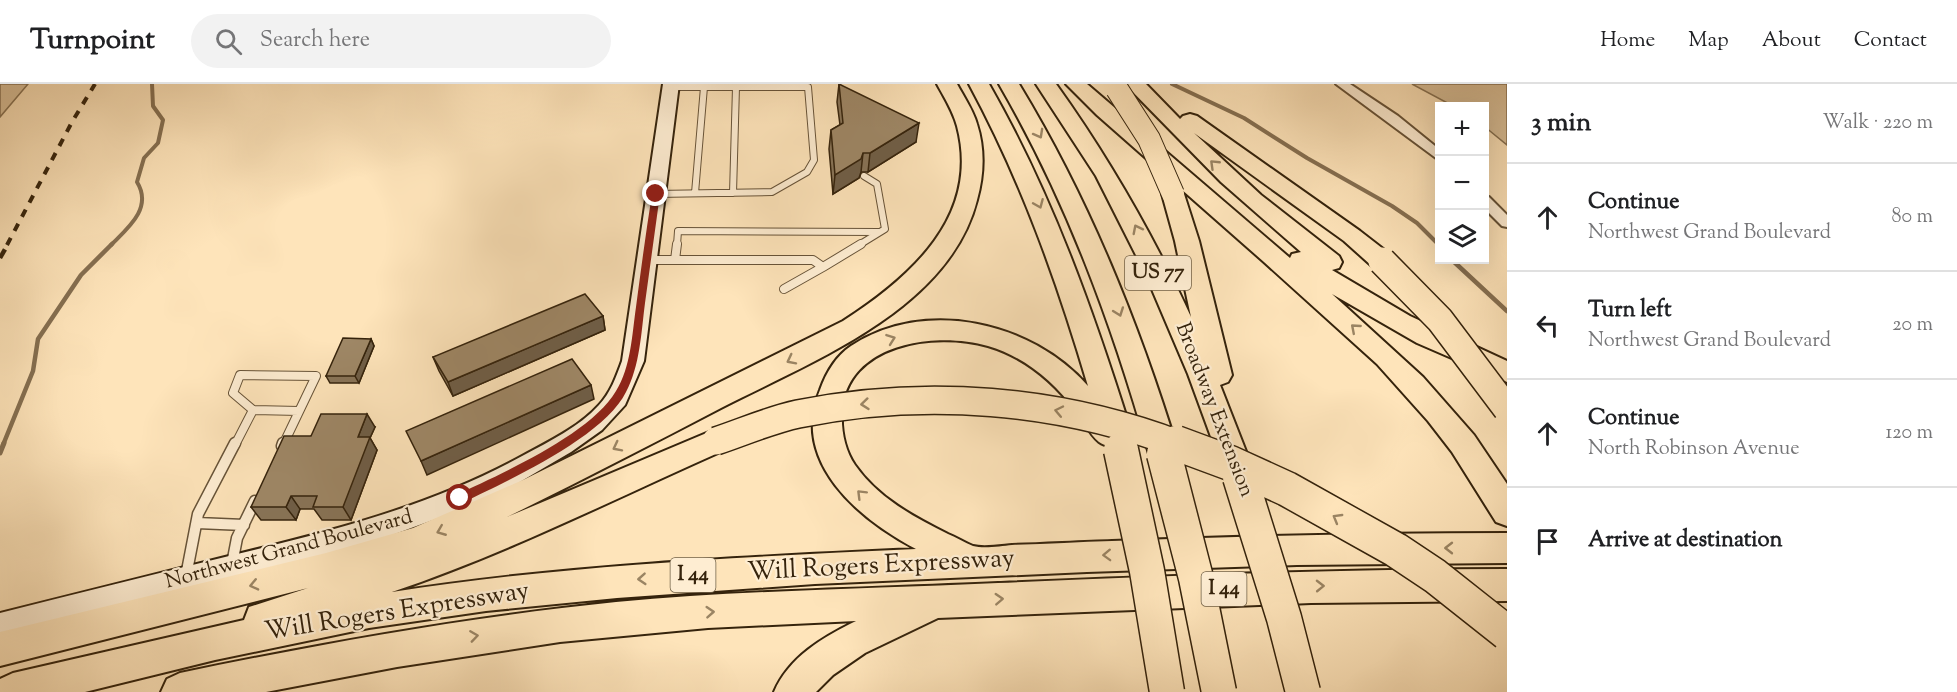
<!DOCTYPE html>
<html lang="en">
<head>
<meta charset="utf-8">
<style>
	:root { --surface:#fff; --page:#f2f2f2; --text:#202124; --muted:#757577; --line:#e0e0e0 }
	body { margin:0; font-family:"Sorts Mill Goudy",serif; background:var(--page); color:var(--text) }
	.controls { position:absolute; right:18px; top:18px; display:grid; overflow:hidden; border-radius:0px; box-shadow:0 6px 24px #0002 }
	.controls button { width:54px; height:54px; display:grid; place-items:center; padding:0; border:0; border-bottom:2px solid var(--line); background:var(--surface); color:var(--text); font:30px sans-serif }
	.stop { position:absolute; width:18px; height:18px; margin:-14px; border:4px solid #8f2418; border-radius:50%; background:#fff }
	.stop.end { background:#8f2418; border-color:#fff; box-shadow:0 2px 6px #0008 }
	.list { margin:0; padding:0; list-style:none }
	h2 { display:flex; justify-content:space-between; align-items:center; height:78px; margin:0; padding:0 24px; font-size:26px }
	h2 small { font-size:20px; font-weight:400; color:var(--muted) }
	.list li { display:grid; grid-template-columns:39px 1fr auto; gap:18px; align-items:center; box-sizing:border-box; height:108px; padding:0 24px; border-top:2px solid var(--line) }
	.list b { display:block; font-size:22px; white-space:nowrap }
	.list p { margin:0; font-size:20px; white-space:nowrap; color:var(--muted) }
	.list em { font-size:20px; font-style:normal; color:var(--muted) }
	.icon { flex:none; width:33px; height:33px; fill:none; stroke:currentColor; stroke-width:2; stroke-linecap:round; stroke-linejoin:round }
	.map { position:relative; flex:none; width:1507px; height:608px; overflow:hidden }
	header { display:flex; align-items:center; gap:36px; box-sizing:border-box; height:84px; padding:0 30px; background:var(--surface); border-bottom:2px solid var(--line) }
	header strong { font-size:28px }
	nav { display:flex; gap:33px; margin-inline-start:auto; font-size:21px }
	.search { width:420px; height:54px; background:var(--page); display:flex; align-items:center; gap:15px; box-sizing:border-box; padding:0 21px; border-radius:33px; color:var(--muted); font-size:22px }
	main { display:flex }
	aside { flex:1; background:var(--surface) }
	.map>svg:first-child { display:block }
	.green { fill:#dcc39c; stroke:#887354; stroke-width:1.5 }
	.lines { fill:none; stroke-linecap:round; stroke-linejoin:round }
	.stream-far2 { stroke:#856f51; stroke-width:4 }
	.stream-far1 { stroke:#856f51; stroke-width:4.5 }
	.stream { stroke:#856f51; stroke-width:5 }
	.lane-far2-casing { stroke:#675338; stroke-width:8 }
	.lane-far1-casing { stroke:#675338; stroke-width:10 }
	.lane-casing { stroke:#675338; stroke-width:13 }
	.street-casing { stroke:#675338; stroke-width:4 }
	.secondary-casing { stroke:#35230c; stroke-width:4 }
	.highway-casing { stroke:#35230c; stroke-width:4 }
	.lane-far2 { stroke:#feedd2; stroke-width:6 }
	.lane-far1 { stroke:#feedd2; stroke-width:8 }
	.lane { stroke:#feedd2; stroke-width:10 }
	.street { fill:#feedd2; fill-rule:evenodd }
	.secondary { fill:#feedd2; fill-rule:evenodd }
	.highway { fill:#fee4ba; fill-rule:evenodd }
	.rail-far1 { stroke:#35230c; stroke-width:4; stroke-dasharray:8 8; stroke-linecap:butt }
	.rail { stroke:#35230c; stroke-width:4.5; stroke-dasharray:10 10; stroke-linecap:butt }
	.highway-bridge-far2-casing { stroke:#35230c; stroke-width:24; stroke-linecap:butt }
	.highway-bridge-far1-casing { stroke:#35230c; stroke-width:30; stroke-linecap:butt }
	.highway-bridge-casing { stroke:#35230c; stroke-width:37; stroke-linecap:butt }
	.highway-bridge-far2 { stroke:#fee4ba; stroke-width:22 }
	.highway-bridge-far1 { stroke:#fee4ba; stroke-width:27 }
	.highway-bridge { stroke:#fee4ba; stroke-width:34 }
	.wall { fill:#887458; stroke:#35230c; stroke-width:1.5 }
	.shaded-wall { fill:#6f5e47; stroke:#35230c; stroke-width:1.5 }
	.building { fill:#9e8766; stroke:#35230c; stroke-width:1.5 }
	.oneway { stroke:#9a8463 }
	.route { fill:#8f2418 }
	.labels { text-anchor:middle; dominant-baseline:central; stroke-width:4.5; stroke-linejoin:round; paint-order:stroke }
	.shield { fill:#feedd2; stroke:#716047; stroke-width:1.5 }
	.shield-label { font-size:20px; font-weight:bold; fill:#35230c }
	.street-label { font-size:21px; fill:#35230c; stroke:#feedd2 }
	.near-street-label { font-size:26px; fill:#35230c; stroke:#feedd2 }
</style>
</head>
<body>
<header>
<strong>Turnpoint</strong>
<div class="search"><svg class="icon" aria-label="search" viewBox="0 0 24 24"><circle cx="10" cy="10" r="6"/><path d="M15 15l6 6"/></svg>Search here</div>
<nav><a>Home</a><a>Map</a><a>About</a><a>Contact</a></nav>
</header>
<main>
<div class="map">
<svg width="1507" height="608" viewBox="0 0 1507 608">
	<rect width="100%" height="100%" fill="#fee4ba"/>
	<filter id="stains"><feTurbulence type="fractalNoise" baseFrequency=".00333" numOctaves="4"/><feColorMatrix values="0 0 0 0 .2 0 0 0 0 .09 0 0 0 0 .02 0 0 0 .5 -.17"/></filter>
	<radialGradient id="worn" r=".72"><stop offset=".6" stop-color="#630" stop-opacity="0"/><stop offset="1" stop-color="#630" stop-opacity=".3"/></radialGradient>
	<path class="green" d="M0,0H28L0,33Z
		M1412,0H1507V61L1485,43L1484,22H1453Z"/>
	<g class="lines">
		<path class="stream-far2" d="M1172,0L1244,34L1307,74L1392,122L1417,139L1439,161
			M111,161C128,144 153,124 137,98L144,74L158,59L163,36L153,22L152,0"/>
		<path class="stream-far1" d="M1438,160L1440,162
			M1452,176L1507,227
			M3,361L33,287L38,255L81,191L112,160"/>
		<path class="stream" d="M0,369L4,359"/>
		<g class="lane-far2-casing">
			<path id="lane-far2" d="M695,109L704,3
				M733,109L736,3
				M656,110L772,108L807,88L814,76L808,3H670
				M677,161L678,147L879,148
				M859,161L885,145L877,100L864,92"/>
		</g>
		<g class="lane-far1-casing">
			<path id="lane-far1" d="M647,176H813L823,183L861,160
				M675,176L677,160
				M784,205L823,183
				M253,326L299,327
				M235,361L253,326L233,309L240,291L316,292L283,361"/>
		</g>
		<g class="lane-casing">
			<path id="lane" d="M282,362L283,359
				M197,439L244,441
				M232,480L237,454L255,417
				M186,492L198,430L235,359"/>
		</g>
		<g class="street-casing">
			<path id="street" d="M1336,0H1350L1398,32L1440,66V77Z
				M1484,112L1489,113L1507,131V143L1502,142L1484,124Z"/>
		</g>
		<g class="secondary-casing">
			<path id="secondary" d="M663,0H679L644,277L625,321L602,346L571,368L518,399L441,433L392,451L312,475L0,555V529C75,510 150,491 225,473C328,448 430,423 524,371C550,357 579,343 599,321C611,308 616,293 622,277Z"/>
		</g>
		<g class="highway-casing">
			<path id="highway" d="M937,0H957C964,13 973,26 977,40C985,65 984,91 977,116C949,226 812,277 721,324C650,361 579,398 507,433L716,345L727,349L731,357L727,365C616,414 506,470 392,508C565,481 741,473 916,465C859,435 790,378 820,306C826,289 836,272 851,262C925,213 1032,238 1088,302C1057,197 1021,96 969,0H989C1052,110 1093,226 1131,347C1125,357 1111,367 1099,358C1090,351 1083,336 1076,327C1053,297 1025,273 988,262C935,247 846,259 842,328C841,347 845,366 855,381C878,414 914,433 948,450C956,453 965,459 973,462C984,465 1001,462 1012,461C1045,460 1079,458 1112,457C1244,452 1375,449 1507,449V479L1297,481L1087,488L815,500L617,514L486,527L369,544L215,576L85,608H0V595L13,589L244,536L249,523L308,504L0,582V548L326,469L413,444L525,395L843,237C911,193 981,132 957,42C953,27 944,13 937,0Z
				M999,0H1019C1090,117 1139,240 1179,370L1175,379L1164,382L1153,379L1149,370C1112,240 1067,117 999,0Z
				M1036,0H1056C1109,74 1153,151 1191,233L1175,157L1162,110L1165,105L1173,103L1181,105L1184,110L1199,157L1232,291L1228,298L1220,301L1256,393L1251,402L1240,406L1229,402L1188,290L1145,189L1096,92Z
				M1066,0H1087L1290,174L1292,170L1301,168L1221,98L1125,0H1146L1180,35L1183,32L1190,30L1197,32L1360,147L1391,171L1394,177L1391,183L1382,185L1373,183L1344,157L1194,49L1261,111L1339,172L1342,178L1339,184L1332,186L1410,232L1507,277V298L1417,259L1332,210L1423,293L1474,351L1507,400V442L1496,438L1452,368L1428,337L1377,280L1264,178L1097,31Z
				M1507,485V517L1311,519L938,534L865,569L833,591L816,608H774C789,573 823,553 856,537L708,544L560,558L397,583L266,608H161L167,595L180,589C324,559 469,533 616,518C743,506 871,505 998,499C1168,492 1337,485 1507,485Z"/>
		</g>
		<use href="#lane-far2" class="lane-far2"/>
		<use href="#lane-far1" class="lane-far1"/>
		<use href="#lane" class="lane"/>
		<use href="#street" class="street"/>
		<use href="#secondary" class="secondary"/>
		<use href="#highway" class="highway"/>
		<path class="rail-far1" d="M7,161L72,38L95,0"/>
		<path class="rail" d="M0,174L8,160"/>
		<g class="highway-bridge-far2-casing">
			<path id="highway-bridge-far2" d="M1117,5L1149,55L1173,110"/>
		</g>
		<g class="highway-bridge-far1-casing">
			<path id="highway-bridge-far1" d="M1382,177L1440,236L1507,325
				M716,357C743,348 770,336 798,330C925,304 1059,315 1180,361"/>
		</g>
		<g class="highway-bridge-casing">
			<path id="highway-bridge" d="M1176,359L1230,379L1287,405L1396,466L1435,492L1507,549
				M1121,366L1147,487L1167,608
				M1164,370L1196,494L1219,608
				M1240,393L1284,534L1303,608"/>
		</g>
		<use href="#highway-bridge-far2" class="highway-bridge-far2"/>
		<use href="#highway-bridge-far1" class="highway-bridge-far1"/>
		<use href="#highway-bridge" class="highway-bridge"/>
	</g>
	<path class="wall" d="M839,0L916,58L868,88H861L859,94L833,110L829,65L831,46L840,41L837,18Z
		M603,232L605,246L453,312L439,287L433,273Z
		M371,255L374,262L359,299H330L326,292Z
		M375,343L370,354L377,366L351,436H322L314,425H300L296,436H261L251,423L311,352Z"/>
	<path class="shaded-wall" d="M919,39L916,58L868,88L870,69Z
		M863,69L861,88L859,94L833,110L835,91Z
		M603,232L605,246L453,312L448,298Z
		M371,255L374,262L359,299L355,292Z
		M591,301L594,315L427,391L421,377Z
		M367,330L375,343L370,354L377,366L351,436L343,423L358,353Z
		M291,412L300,425L296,436L286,423Z"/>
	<path class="building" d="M839,0L919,39L870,69H863L861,75L835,91L831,46L843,39Z
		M585,210L603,232L448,298L433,273Z
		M343,254L371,255L355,292H326Z
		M572,275L591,301L421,377L406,347Z
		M321,330H367L358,353H370L343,423H313L317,412H291L286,423H251L284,352H311Z"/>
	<defs><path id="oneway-chevron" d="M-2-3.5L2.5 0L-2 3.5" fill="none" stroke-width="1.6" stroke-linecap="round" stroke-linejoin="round" transform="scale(1.5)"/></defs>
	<g class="oneway">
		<use href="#oneway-chevron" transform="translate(1039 50) rotate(61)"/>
		<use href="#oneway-chevron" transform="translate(1214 80) rotate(-136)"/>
		<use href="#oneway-chevron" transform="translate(1039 120) rotate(67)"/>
		<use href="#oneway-chevron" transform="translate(1137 145) rotate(-117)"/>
		<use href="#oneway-chevron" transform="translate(1119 228) rotate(70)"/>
		<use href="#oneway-chevron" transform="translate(1355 244) rotate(-139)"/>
		<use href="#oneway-chevron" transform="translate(891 255) rotate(-20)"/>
		<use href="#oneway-chevron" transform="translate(791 276) rotate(153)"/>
		<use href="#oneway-chevron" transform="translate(865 320) rotate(174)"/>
		<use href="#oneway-chevron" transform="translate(1059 327) rotate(-168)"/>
		<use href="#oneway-chevron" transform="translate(617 363) rotate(153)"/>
		<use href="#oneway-chevron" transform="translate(861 410) rotate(-135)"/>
		<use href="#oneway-chevron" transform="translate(1337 434) rotate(-150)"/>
		<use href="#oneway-chevron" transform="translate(441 447) rotate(158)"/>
		<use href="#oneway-chevron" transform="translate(1449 464) rotate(-180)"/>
		<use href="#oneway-chevron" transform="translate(1107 471) rotate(178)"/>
		<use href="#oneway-chevron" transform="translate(642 495) rotate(176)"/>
		<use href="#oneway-chevron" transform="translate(254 501) rotate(167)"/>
		<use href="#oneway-chevron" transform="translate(1320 502) rotate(-1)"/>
		<use href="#oneway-chevron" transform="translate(999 515) rotate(-3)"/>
		<use href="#oneway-chevron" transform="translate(710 528) rotate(-4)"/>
		<use href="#oneway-chevron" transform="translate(474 552) rotate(-8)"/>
	</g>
	<path class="route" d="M656,107L660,110C655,146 650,183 645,219C641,250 640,281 626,308C604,353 509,396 464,418H456V411C501,390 591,350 616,307C631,283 632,251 636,223C641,185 646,148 652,110Z"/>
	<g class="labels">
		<g class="shield">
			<rect x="1125" y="172" width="66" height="34" rx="4.5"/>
			<rect x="670.5" y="474" width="45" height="34" rx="4.5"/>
			<rect x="1201.5" y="488" width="45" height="34" rx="4.5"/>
		</g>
		<g class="shield-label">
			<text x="1158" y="189">US 77</text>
			<text x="693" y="491">I 44</text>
			<text x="1224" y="505">I 44</text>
		</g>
		<g class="street-label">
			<text transform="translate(1214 326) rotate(69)">Broadway Extension</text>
			<text transform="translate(289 466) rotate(-15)">Northwest Grand Boulevard</text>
		</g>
		<g class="near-street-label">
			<text transform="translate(881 482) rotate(-3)">Will Rogers Expressway</text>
			<text transform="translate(397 528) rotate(-9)">Will Rogers Expressway</text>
		</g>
	</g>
	<rect width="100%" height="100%" filter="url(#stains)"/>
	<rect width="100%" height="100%" fill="url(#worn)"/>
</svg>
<div class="controls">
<button>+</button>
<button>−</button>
<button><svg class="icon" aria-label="layers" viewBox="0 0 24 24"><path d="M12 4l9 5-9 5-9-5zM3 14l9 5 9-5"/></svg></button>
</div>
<div class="stop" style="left:460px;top:414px"></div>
<div class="stop end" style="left:656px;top:110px"></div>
</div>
<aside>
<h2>3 min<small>Walk · 220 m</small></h2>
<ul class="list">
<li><svg class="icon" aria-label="ahead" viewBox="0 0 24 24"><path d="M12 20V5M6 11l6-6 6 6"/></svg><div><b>Continue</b><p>Northwest Grand Boulevard</p></div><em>80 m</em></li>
<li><svg class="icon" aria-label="left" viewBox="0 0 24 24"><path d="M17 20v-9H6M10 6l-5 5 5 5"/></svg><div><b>Turn left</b><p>Northwest Grand Boulevard</p></div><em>20 m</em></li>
<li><svg class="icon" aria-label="ahead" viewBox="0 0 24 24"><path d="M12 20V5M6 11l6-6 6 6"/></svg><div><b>Continue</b><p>North Robinson Avenue</p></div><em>120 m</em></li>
<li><svg class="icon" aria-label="arrive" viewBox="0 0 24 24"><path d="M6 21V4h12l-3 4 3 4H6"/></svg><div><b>Arrive at destination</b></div></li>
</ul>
</aside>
</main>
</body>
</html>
